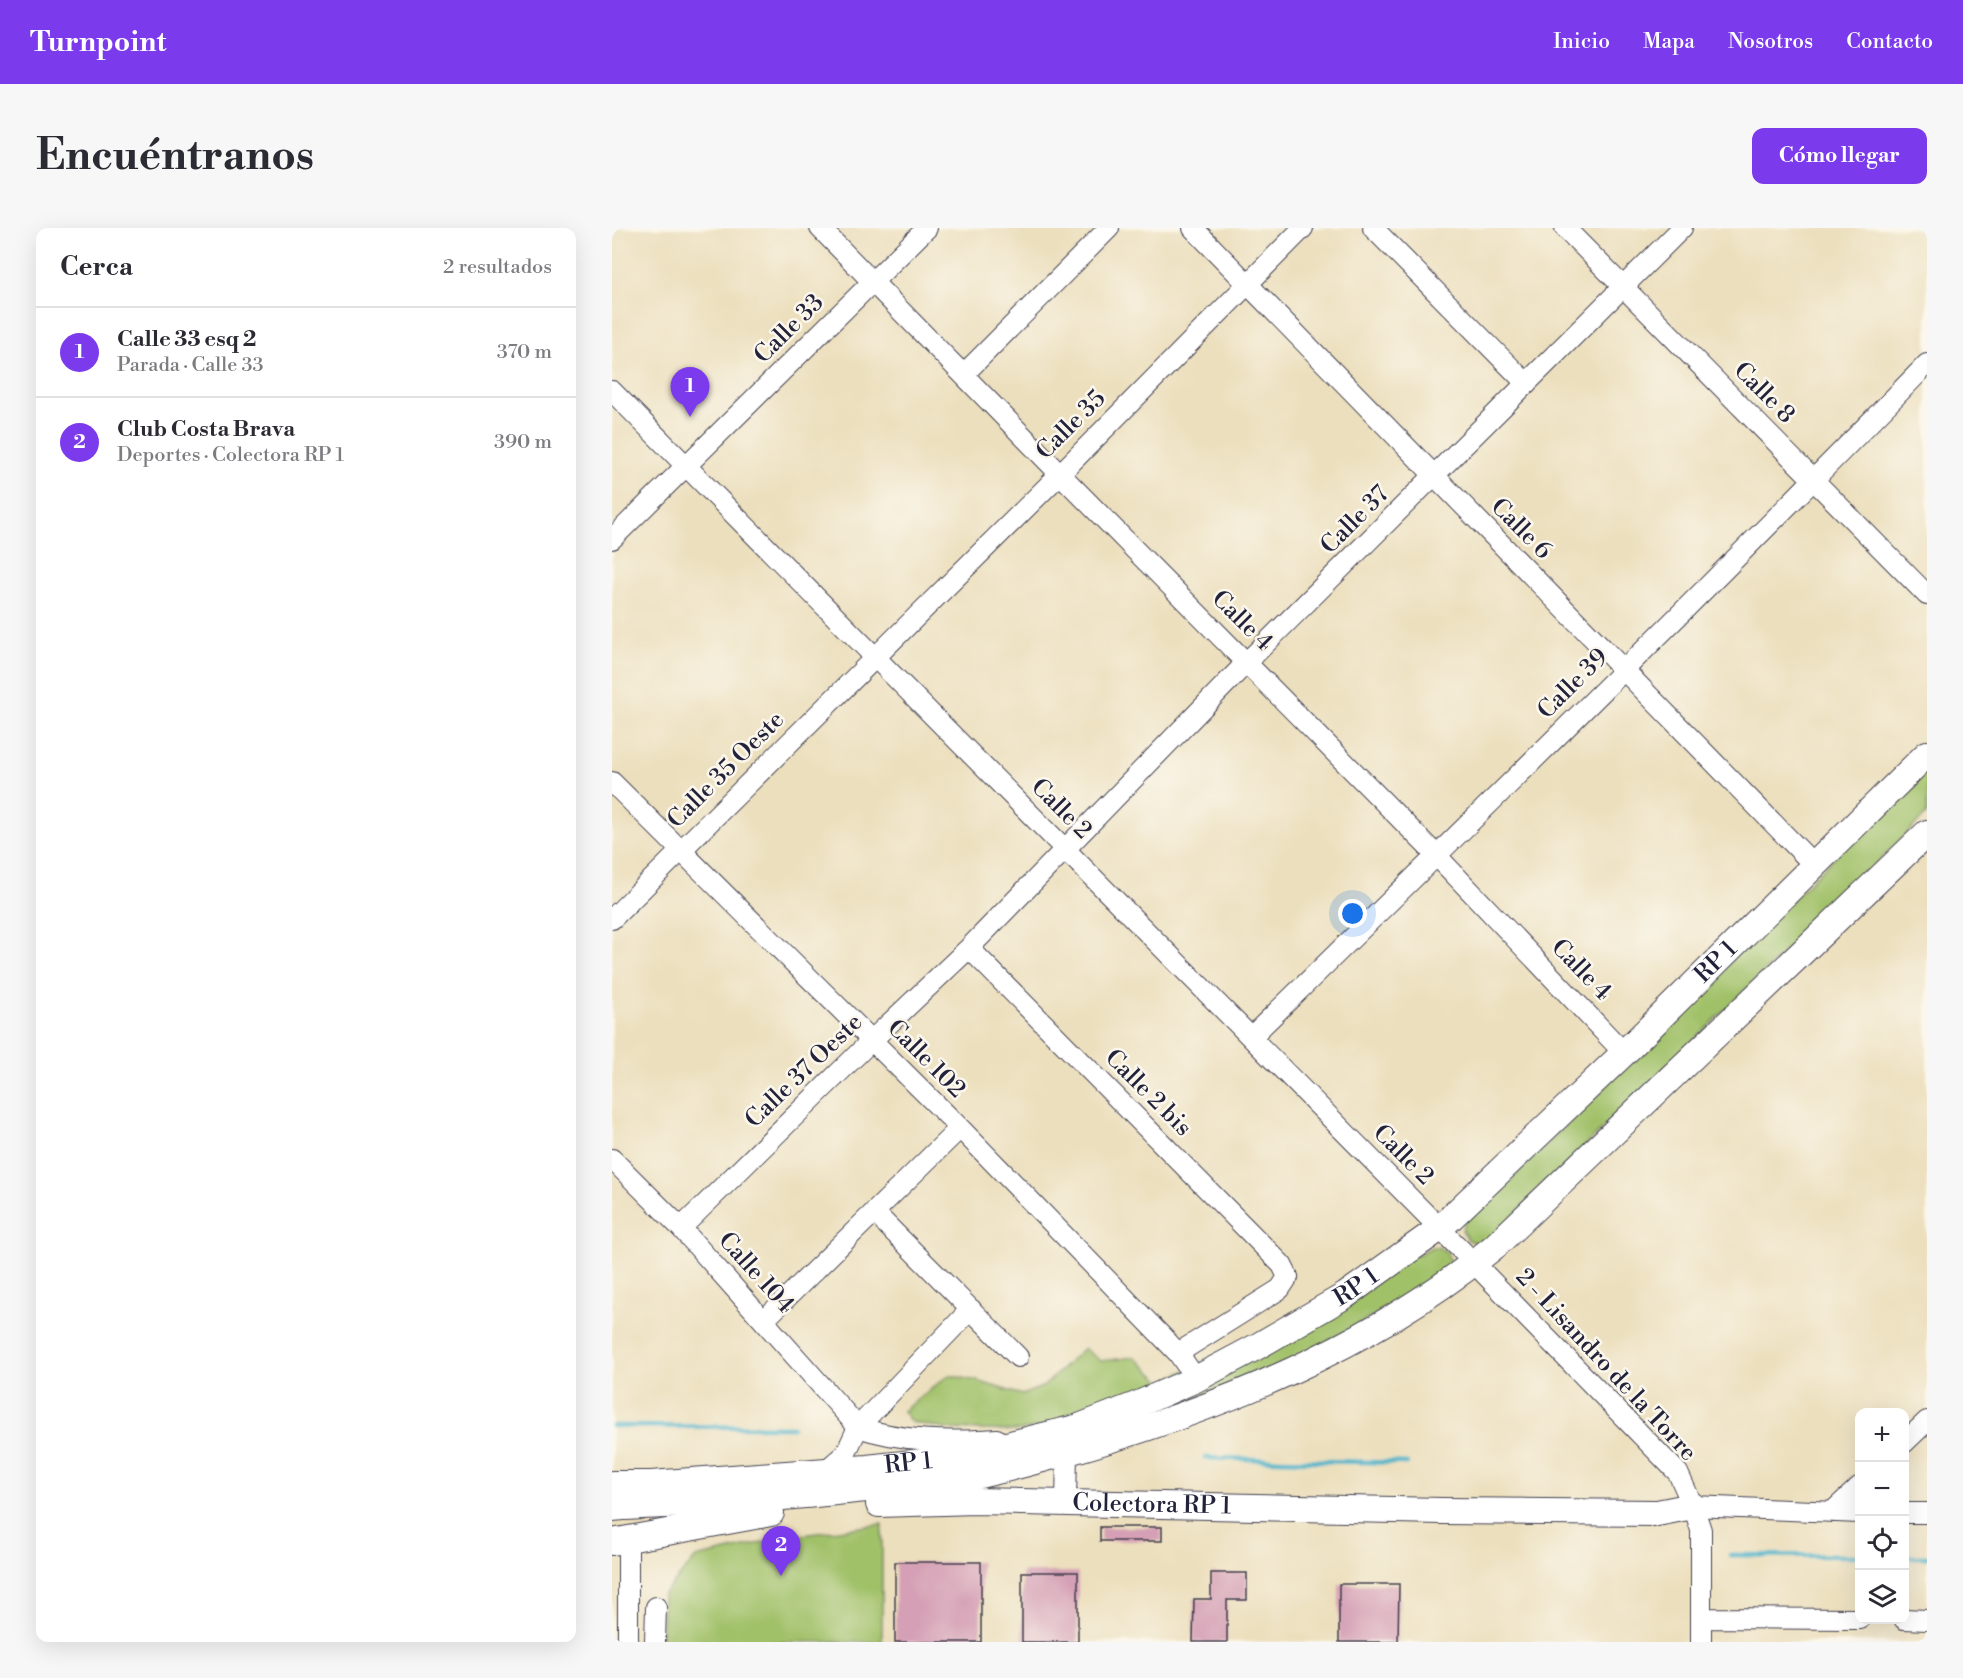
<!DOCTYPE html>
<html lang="es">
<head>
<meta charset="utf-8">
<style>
	:root { --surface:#fff; --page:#f7f7f7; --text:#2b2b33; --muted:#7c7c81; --line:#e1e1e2; --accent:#7c3aed }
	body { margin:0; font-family:"Libre Bodoni",serif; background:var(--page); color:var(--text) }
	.controls { position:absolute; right:18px; bottom:18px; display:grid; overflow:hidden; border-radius:12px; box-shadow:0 6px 24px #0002 }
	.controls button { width:54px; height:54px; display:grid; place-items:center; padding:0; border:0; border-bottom:2px solid var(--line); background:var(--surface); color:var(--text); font:30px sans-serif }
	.you { position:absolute; left:741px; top:686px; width:21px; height:21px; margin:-15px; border:4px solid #fff; border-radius:50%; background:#1a73e8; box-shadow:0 0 0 9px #1a73e833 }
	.badge { display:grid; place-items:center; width:39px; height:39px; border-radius:50%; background:var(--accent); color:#fff; font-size:20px; font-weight:700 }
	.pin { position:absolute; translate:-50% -50px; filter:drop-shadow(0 2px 3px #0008) }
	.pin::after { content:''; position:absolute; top:32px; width:21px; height:18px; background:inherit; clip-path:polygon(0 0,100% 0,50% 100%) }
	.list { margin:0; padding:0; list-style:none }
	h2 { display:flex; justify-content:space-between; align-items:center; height:78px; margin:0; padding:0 24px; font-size:26px }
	h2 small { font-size:20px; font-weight:400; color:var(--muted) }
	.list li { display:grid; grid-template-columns:39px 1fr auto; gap:18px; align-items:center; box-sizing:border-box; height:90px; padding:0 24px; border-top:2px solid var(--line) }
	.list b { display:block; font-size:22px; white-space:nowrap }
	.list p { margin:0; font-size:20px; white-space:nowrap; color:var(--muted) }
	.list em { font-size:20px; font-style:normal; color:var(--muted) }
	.icon { flex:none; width:33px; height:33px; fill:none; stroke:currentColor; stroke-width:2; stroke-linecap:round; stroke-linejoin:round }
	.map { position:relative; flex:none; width:1315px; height:1414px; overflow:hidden; border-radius:12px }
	header { display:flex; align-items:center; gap:36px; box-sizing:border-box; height:84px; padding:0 30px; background:var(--accent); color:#fff }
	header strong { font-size:28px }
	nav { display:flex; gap:33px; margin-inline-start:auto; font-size:21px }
	.intro { display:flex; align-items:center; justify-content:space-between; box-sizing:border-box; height:144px; padding:0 36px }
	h1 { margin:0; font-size:42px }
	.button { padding:15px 27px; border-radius:12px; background:var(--accent); color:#fff; font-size:21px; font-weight:700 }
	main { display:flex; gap:36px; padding:0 36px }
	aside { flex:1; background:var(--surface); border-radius:12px; box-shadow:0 6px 24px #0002 }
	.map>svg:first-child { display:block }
	.green { fill:#a1c169; stroke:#627252; stroke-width:1.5 }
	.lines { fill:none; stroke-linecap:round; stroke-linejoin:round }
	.stream { stroke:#4db4cb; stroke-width:4.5 }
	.building { fill:#d5a0b5 }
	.minor-casing { stroke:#403e4e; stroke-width:22 }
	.major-casing { stroke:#403e4e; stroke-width:28 }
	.minor { stroke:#fff; stroke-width:20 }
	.major { stroke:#fff; stroke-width:26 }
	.labels { text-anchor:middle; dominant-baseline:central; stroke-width:5; stroke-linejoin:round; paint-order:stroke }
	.street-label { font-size:24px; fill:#22223b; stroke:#fbf7ec }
</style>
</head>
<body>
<header>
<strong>Turnpoint</strong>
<nav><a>Inicio</a><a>Mapa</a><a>Nosotros</a><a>Contacto</a></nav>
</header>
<div class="intro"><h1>Encuéntranos</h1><a class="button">Cómo llegar</a></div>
<main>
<aside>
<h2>Cerca<small>2 resultados</small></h2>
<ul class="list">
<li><span class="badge">1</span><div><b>Calle 33 esq 2</b><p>Parada · Calle 33</p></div><em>370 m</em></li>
<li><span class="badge">2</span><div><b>Club Costa Brava</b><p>Deportes · Colectora RP 1</p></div><em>390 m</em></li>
</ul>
</aside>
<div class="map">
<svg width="1315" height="1414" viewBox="0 0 1315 1414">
	<rect width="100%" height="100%" fill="#fbf7ec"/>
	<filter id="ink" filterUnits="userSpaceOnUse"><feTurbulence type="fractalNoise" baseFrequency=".0167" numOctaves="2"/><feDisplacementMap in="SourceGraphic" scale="12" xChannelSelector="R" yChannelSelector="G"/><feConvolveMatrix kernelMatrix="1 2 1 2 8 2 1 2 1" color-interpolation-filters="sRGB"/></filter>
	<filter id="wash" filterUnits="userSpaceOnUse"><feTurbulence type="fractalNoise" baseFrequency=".008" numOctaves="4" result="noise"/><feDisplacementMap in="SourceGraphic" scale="24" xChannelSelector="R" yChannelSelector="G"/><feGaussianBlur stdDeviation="1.35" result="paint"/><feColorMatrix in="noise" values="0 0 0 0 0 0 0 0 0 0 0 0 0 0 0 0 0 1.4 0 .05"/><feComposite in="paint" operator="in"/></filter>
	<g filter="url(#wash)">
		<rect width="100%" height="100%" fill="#ecdfbd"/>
		<path class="green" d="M1315,537V586L876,1012L866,1016L856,1012L850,1002L853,991L856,987L901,950Z
			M820,1019H826L835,1024L838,1035L836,1040L762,1088L661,1142L491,1206L440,1209Z
			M472,1120L489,1133L523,1129L557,1160L462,1192L408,1203L334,1201L299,1194L291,1183L337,1147L365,1153L410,1167L432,1158Z
			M270,1296V1414H50L51,1367L84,1330L176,1309Z"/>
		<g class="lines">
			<path class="stream" d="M0,1198L181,1199
				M593,1230L795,1235
				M1118,1327L1248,1328
				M1292,1329H1315"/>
		</g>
		<g id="blocks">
			<path class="building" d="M488,1299H550V1313H488Z
				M283,1334H369V1414H283Z
				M410,1344H466V1414H410Z
				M599,1345H635V1372H615V1414H581L582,1371H599Z
				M727,1356H787L786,1414H727Z"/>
		</g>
	</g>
	<g filter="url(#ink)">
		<use href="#blocks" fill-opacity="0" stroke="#403e4e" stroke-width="1.5"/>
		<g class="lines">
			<g class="minor-casing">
				<path id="minor" d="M208,0L448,246L825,628L1012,825
					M581,0L1202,637
					M761,0L915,156
					M953,0L1315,367
					M352,146L497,0
					M0,163L862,1035L1066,1245L1081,1278L1089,1302V1414
					M0,311L315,0
					M0,554L348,900L566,1125L584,1151
					M0,691L448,246L691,0
					M357,720L670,1037L676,1049L668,1061L566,1125
					M639,809C867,587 1093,364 1315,136
					M0,931L69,1000L246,1199C291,1214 337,1214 385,1211
					M262,984L406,1129
					M69,1000L259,813L357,720L635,434L1070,0
					M152,1092L348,900
					M450,1213L455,1224L454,1275
					M1292,1215L1315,1193
					M213,1243L234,1225L246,1199L359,1081
					M1081,1278L1248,1285
					M1220,1284L1248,1258
					M1292,1285H1315
					M16,1313V1414
					M1089,1390L1248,1391
					M1292,1391L1315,1392
					M43,1414L44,1379"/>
			</g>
			<g class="major-casing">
				<g id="major">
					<path id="s1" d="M0,1256H39L255,1240L319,1233L374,1222L467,1199L524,1177L584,1151L646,1118L734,1067L828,1000L1012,825L1315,526"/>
					<path id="s2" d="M267,1276L363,1273L830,1283L1045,1285L1081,1278"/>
					<path d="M0,1280C34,1277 69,1277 104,1275C147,1272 191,1267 235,1263C274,1259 314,1257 352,1250C386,1244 419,1234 453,1225C606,1181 758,1120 883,1018L1315,605"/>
					<path d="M0,1314L159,1285"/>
				</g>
			</g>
			<use href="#minor" class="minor"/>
			<use href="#major" class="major"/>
		</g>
	</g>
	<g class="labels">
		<g class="street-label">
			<text transform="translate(177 101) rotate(-45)">Calle 33</text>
			<text transform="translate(1152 165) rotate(45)">Calle 8</text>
			<text transform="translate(459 197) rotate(-45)">Calle 35</text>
			<text transform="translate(743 292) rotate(-45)">Calle 37</text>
			<text transform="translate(909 301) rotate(45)">Calle 6</text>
			<text transform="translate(630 393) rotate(45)">Calle 4</text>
			<text transform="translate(961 456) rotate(-45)">Calle 39</text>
			<text transform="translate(114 542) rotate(-45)">Calle 35 Oeste</text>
			<text transform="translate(449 581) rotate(45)">Calle 2</text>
			<text stroke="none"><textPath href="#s1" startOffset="1269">RP 1</textPath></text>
			<text transform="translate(969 742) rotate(46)">Calle 4</text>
			<text transform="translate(314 831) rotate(45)">Calle 102</text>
			<text transform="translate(192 843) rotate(-44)">Calle 37 Oeste</text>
			<text transform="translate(536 865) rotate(45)">Calle 2 bis</text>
			<text transform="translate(791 927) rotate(45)">Calle 2</text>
			<text transform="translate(144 1045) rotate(48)">Calle 104</text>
			<text stroke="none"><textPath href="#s1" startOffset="783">RP 1</textPath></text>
			<text transform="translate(994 1137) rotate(47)">2 - Lisandro de la Torre</text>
			<text stroke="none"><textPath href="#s1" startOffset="297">RP 1</textPath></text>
			<text stroke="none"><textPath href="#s2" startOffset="273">Colectora RP 1</textPath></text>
		</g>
	</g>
</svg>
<div class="controls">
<button>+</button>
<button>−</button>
<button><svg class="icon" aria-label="locate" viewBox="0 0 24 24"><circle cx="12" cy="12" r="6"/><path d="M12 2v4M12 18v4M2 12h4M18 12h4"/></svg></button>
<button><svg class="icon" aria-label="layers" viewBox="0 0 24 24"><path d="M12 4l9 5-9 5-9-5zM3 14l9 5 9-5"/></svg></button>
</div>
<div class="you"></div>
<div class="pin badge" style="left:78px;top:189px">1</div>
<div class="pin badge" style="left:169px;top:1348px">2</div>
</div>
</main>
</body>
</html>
